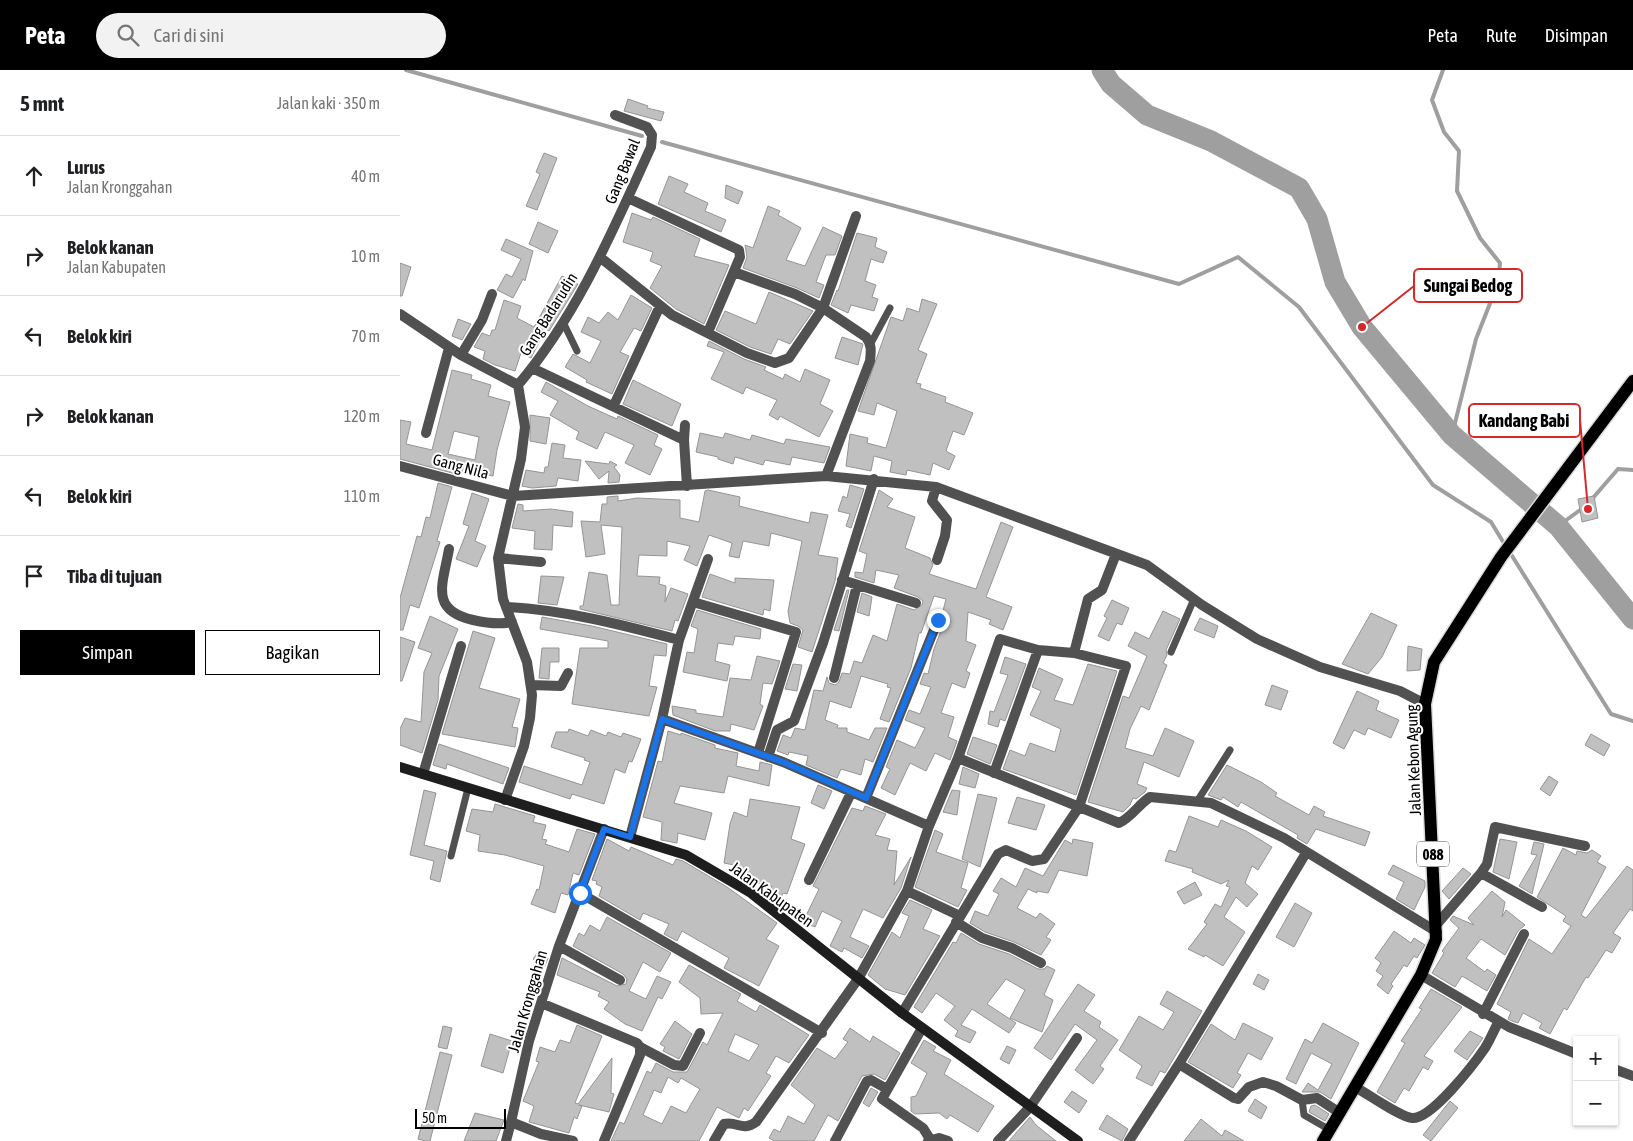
<!DOCTYPE html>
<html lang="id">
<head>
<meta charset="utf-8">
<style>
	:root { --surface:#fff; --page:#f2f2f2; --text:#202124; --muted:#757577; --line:#e0e0e0; --accent:#000 }
	body { margin:0; font-family:"Asap Condensed",sans-serif; background:var(--page); color:var(--text) }
	.controls { position:absolute; right:15px; bottom:15px; display:grid; overflow:hidden; border-radius:0px; box-shadow:0 1px 4px #0004 }
	.controls button { width:45px; height:45px; display:grid; place-items:center; padding:0; border:0; border-bottom:1px solid var(--line); background:var(--surface); color:var(--text); font:25px sans-serif }
	.scale { position:absolute; left:15px; bottom:12px; width:91px; box-sizing:border-box; padding-left:5px; border:2px solid #000; border-top:0; font-size:14px; line-height:18px; white-space:nowrap; color:#000; -webkit-text-stroke:4px #fff; paint-order:stroke }
	.stop { position:absolute; width:15px; height:15px; margin:-11px; border:4px solid #1a73e8; border-radius:50%; background:#fff }
	.stop.end { background:#1a73e8; border-color:#fff; box-shadow:0 1px 5px #0008 }
	.list { margin:0; padding:0; list-style:none }
	h2 { display:flex; justify-content:space-between; align-items:center; height:65px; margin:0; padding:0 20px; font-size:21px }
	h2 small { font-size:16px; font-weight:400; color:var(--muted) }
	.list li { display:grid; grid-template-columns:32px 1fr auto; gap:15px; align-items:center; box-sizing:border-box; height:80px; padding:0 20px; border-top:1px solid var(--line) }
	.list b { display:block; font-size:19px; white-space:nowrap }
	.list p { margin:0; font-size:16px; white-space:nowrap; color:var(--muted) }
	.list em { font-size:16px; font-style:normal; color:var(--muted) }
	.actions { display:flex; gap:10px; padding:15px 20px }
	.actions a { flex:1; padding:11px 0; border:1px solid var(--accent); border-radius:0px; text-align:center; font-size:18px; color:var(--accent) }
	.actions .main { background:var(--accent); color:#fff }
	.icon { flex:none; width:28px; height:28px; fill:none; stroke:currentColor; stroke-width:2; stroke-linecap:round; stroke-linejoin:round }
	.map { position:relative; flex:none; width:1233px; height:1071px; overflow:hidden }
	header { display:flex; align-items:center; gap:30px; box-sizing:border-box; height:70px; padding:0 25px; background:var(--accent); color:#fff }
	header strong { font-size:24px }
	nav { display:flex; gap:28px; margin-inline-start:auto; font-size:18px }
	.search { width:350px; height:45px; background:var(--page); display:flex; align-items:center; gap:12px; box-sizing:border-box; padding:0 18px; border-radius:28px; color:var(--muted); font-size:19px }
	main { display:flex }
	aside { flex:1; background:var(--surface) }
	.map>svg:first-child { display:block }
	.lines { fill:none; stroke-linecap:round; stroke-linejoin:round }
	.stream { stroke:#9f9f9f; stroke-width:4 }
	.river { stroke:#9f9f9f; stroke-width:21 }
	.building { fill:#c0c0c0; stroke:#959595; fill-rule:evenodd }
	.primary-casing { stroke:#dbdbdb; stroke-width:15 }
	.lane { stroke:#515151; stroke-width:7 }
	.street { stroke:#515151; stroke-width:10 }
	.secondary { stroke:#1e1e1e; stroke-width:10 }
	.primary { stroke:#000; stroke-width:12 }
	.route { stroke:#1a73e8; stroke-width:6 }
	.labels { text-anchor:middle; dominant-baseline:central; stroke-width:4; stroke-linejoin:round; paint-order:stroke }
	.shield { fill:#fff; stroke:#4c4c4c; stroke-width:1 }
	.shield-label { font-size:15px; font-weight:bold; fill:#000 }
	.street-label { font-size:16px; fill:#000; stroke:#fff }
	.leader { fill:none; stroke:#d62828; stroke-width:2 }
	.callout-dot { fill:#d62828; stroke:#fff; stroke-width:2 }
	.callout { fill:#fff; stroke:#d62828; stroke-width:2 }
	.callout-label { font-size:18px; text-anchor:middle; font-weight:bold; fill:#000 }
</style>
</head>
<body>
<header>
<strong>Peta</strong>
<div class="search"><svg class="icon" aria-label="search" viewBox="0 0 24 24"><circle cx="10" cy="10" r="6"/><path d="M15 15l6 6"/></svg>Cari di sini</div>
<nav><a>Peta</a><a>Rute</a><a>Disimpan</a></nav>
</header>
<main>
<aside>
<h2>5 mnt<small>Jalan kaki · 350 m</small></h2>
<ul class="list">
<li><svg class="icon" aria-label="ahead" viewBox="0 0 24 24"><path d="M12 20V5M6 11l6-6 6 6"/></svg><div><b>Lurus</b><p>Jalan Kronggahan</p></div><em>40 m</em></li>
<li><svg class="icon" aria-label="right" viewBox="0 0 24 24"><path d="M7 20v-9h11M14 6l5 5-5 5"/></svg><div><b>Belok kanan</b><p>Jalan Kabupaten</p></div><em>10 m</em></li>
<li><svg class="icon" aria-label="left" viewBox="0 0 24 24"><path d="M17 20v-9H6M10 6l-5 5 5 5"/></svg><div><b>Belok kiri</b></div><em>70 m</em></li>
<li><svg class="icon" aria-label="right" viewBox="0 0 24 24"><path d="M7 20v-9h11M14 6l5 5-5 5"/></svg><div><b>Belok kanan</b></div><em>120 m</em></li>
<li><svg class="icon" aria-label="left" viewBox="0 0 24 24"><path d="M17 20v-9H6M10 6l-5 5 5 5"/></svg><div><b>Belok kiri</b></div><em>110 m</em></li>
<li><svg class="icon" aria-label="arrive" viewBox="0 0 24 24"><path d="M6 21V4h12l-3 4 3 4H6"/></svg><div><b>Tiba di tujuan</b></div></li>
</ul>
<div class="actions"><a class="main">Simpan</a><a>Bagikan</a></div>
</aside>
<div class="map">
<svg width="1233" height="1071" viewBox="0 0 1233 1071">
	<rect width="100%" height="100%" fill="#fff"/>
	<g class="lines">
		<path class="stream" d="M6,0L242,66
			M1043,0L1032,30L1044,62L1059,81L1057,121L1080,168L1100,193L1098,213L1076,269L1052,365
			M262,72L779,214L838,187L899,237L1033,415L1091,452L1105,475
			M1192,429L1218,399L1233,400
			M1158,456L1183,438
			M1109,481L1211,644L1233,651"/>
		<path class="river" d="M702,0L711,14L747,45L811,71L899,118L917,149L935,212L962,257L1052,365L1158,456L1233,549"/>
	</g>
	<path class="building" d="M228,29L248,36L247,38L264,42L261,51L224,41Z
		M144,83L157,88L137,140L126,136L140,104L136,102Z
		M269,106L288,114L284,122L308,133L305,141L326,150L321,162L258,134Z
		M326,115L343,122L338,134L325,128Z
		M368,136L380,141L378,145L401,158L386,190L405,196L423,157L442,166L435,185H426L416,212L424,215L419,228L397,218L343,198L347,187L345,175L353,178Z
		M232,143L251,150L253,147L300,169L294,186L329,195L304,254L276,239L250,218L262,196L250,191L253,182L223,172Z
		M138,152L158,161L148,183L129,174Z
		M457,163L477,168L475,177L487,182L483,193L471,189L465,211L476,215L472,227L478,229L474,241L451,235L448,243L431,235L437,220L438,221Z
		M106,169L133,181L125,211L123,209L113,228L97,220L106,204L112,207L121,189L101,180Z
		M0,193L11,197L2,226H0Z
		M162,206L178,214L149,261L146,259L131,288L121,283L115,301L95,295L83,289L85,281L74,277L82,263L90,266L92,260H95L104,230L121,236L117,248L134,257Z
		M369,222L413,241L390,274L378,269L371,284L350,277L316,260L325,241L356,254Z
		M231,225L252,238L241,261L234,258L220,282L229,286L212,324L186,312L187,310L165,297L173,284L190,293L201,271L181,262L188,247L199,253L208,242L218,250Z
		M522,229L537,234L518,280L527,284L516,313L521,314L520,318L546,327L545,332L573,343L564,365L553,361L546,381L555,386L549,400L533,393L530,405L507,400L506,405L490,402L492,391L474,386L471,401L446,396L450,364L468,368L467,373L486,378L497,341L477,333L474,345L458,341L491,247L503,251L507,238L519,242Z
		M58,249L71,254L62,270L52,266Z
		M442,267L463,274L458,295L435,288Z
		M309,271L344,289L366,297L364,300L383,309L385,304L400,312L405,299L430,310L420,334L433,341L419,367L380,346L378,350L369,345L377,330L346,317L343,324L311,309L324,282L307,276Z
		M52,300L72,305L71,309L91,315L88,326L110,332L97,380L93,406L57,400L56,404L0,389V350L11,352L6,374L32,380ZM54,361L79,367L75,390L48,384Z
		M233,310L281,334L272,356L223,334Z
		M146,312L188,336L217,349L218,346L258,365L254,375L262,379L250,405L225,393L234,375L205,362L197,379L176,369L179,362L150,345L158,331L141,322Z
		M130,345L150,348L146,374L130,371Z
		M300,363L323,368L325,363L350,370L352,365L384,374L386,369L430,377L424,393L392,387L390,395L365,390L363,395L335,387L333,394L318,389V387L296,382Z
		M152,373L165,375L163,388L181,390L178,411L158,408L156,416L132,418L122,416L126,400L144,403L145,397H148Z
		M185,391L209,394L210,391L217,395L214,397L220,405L219,412L208,413L209,401L199,409Z
		M38,413L52,417L37,471L40,472L19,538L10,535L3,560H0V528L17,466L21,467L26,447L30,448Z
		M450,415L464,419L451,458L446,456L450,444L438,441L443,426L447,428Z
		M308,420L340,427L339,436L409,453L411,442L428,445L418,485L438,488L435,511L412,582L398,577L403,560L398,556L390,553L388,541L402,471L371,463L369,476L343,471L339,488L329,486L332,473L309,465L297,496L284,490L290,476L267,471V486L239,485L237,506L260,507L259,514L266,516L265,532L271,518L288,524L278,551L275,550L272,561L180,539V536H183L189,502L207,505L211,535H219L222,457L201,455L205,484L186,487L181,451L200,452L202,434H207V427L218,426V431L237,428L280,430V448L299,452L305,421Z
		M479,420L493,429L487,437L515,447L505,478L530,488L533,495L529,504L576,519L601,452L613,457L586,527L612,537L603,560L589,554L591,550L568,542L566,571L576,575L566,601L570,603L565,618L552,613L541,643L554,647L548,667L557,671L550,690L535,683L526,701L510,693L495,725L481,718L490,699L486,697L497,670L515,678L525,658L505,650L509,640L520,644L531,617L520,614L524,603L528,604L534,579L544,553L542,545L546,529L534,526L521,563H519L511,598L489,652L480,649L491,618L487,617L488,614L461,606L451,638L430,631L425,650L438,655L437,658H447V662L469,670L475,658H487L473,692L465,689L461,705L441,699L437,708L406,695L408,686L389,682L388,685L377,681L383,665L391,668L395,658L405,660L414,620L423,621L427,607L429,613L435,615L439,612L442,603L450,604L454,591L462,593L473,565L487,571L497,534L514,540L522,535L523,531L518,527L494,518L499,505L476,500L474,513L455,507V502L463,503L467,484L459,481Z
		M72,423L89,429L75,471L86,476L77,497L56,489L69,456L63,454Z
		M1194,426L1198,448L1182,452L1178,429Z
		M118,434L123,435V441L151,439L173,442L172,457L153,455L152,480L134,479L135,461L112,458Z
		M310,504L335,513V508L374,510L370,541L364,539L363,545L302,527Z
		M141,506L164,507L157,535L138,533Z
		M447,520H449L439,561L434,560Z
		M462,523L472,527L469,546L457,542Z
		M712,530L729,538L722,555L717,553L709,571L698,566L707,548L704,546Z
		M297,540L361,559L360,569L335,566L333,575L318,573L315,591L330,595L327,611L283,602L287,582L294,583L298,559L291,556Z
		M763,541L780,549L766,580L767,585L763,593L767,595L749,640L741,636L730,659L725,678L753,686L765,658L794,671L779,707L744,692L737,714L747,718L745,722L736,729L733,728L730,735L723,742L688,732L723,626L729,628L747,586L728,576L735,562L749,569Z
		M971,543L997,555L982,587L968,604L942,594Z
		M30,546L58,559L39,606L38,630L22,683L0,675V659L5,648L21,652L24,602L32,583L18,578Z
		M142,547L192,556L267,574L266,586L254,585L249,616L257,617L249,646L172,634L180,578H208V571L140,559Z
		M800,548L818,556L814,568L794,560Z
		M73,561L95,568L79,618L120,629L112,657L118,658L115,677L42,664Z
		M0,567L15,572L2,611H0Z
		M1008,576L1022,579L1020,600L1007,601Z
		M142,578H159V592H150L149,609L139,608Z
		M357,586L380,591L372,614L363,613L360,634L363,636L354,660L331,654L330,661H315L273,645L272,636L296,640V643L323,647L330,608L351,610Z
		M605,587L626,594L605,651L600,649L598,657L588,654L590,641L594,642L608,605L600,603Z
		M393,594L402,595L397,621L385,619Z
		M688,594L717,601L676,725L603,699L610,680L625,686L630,673L655,682L661,659L630,645L641,621L632,617L639,598L663,609L654,630L673,635Z
		M872,615L888,621L881,640L865,635Z
		M957,621L979,631L976,640L999,650L991,668L968,658L965,665L954,660L944,679L933,673Z
		M169,659L188,666L191,660L206,666L208,662L221,667L223,663L241,669L232,692L229,691L225,703L215,699L204,734L172,724L170,729L119,712L124,696L182,715L190,692L184,690L185,688L151,677L156,662H168Z
		M268,661L281,665V663L315,675V678L338,683L336,696L359,701L360,692L372,695L369,716L328,706L324,723L280,716L274,733L312,743L305,770L278,763L277,773L261,770L262,752L243,747L258,691L262,692Z
		M1191,664L1210,675L1204,686L1185,675Z
		M573,667L597,675L590,694L567,684Z
		M39,674L109,698L103,714L47,694L46,699L33,695Z
		M827,695L861,712L877,723L875,726L909,745L914,736L925,742L923,746L970,762L965,776L916,759L907,774L897,768L898,765L841,732L838,737L823,727L821,730L808,725Z
		M563,697L579,704L575,718L559,714Z
		M1149,706L1158,712L1150,726L1140,719Z
		M418,715L432,721L424,739L411,733Z
		M24,720L36,723L24,775L47,781L40,812L30,809L34,791L10,785Z
		M552,720L560,721L557,745L543,742Z
		M578,724L597,728L580,797L562,789Z
		M617,727L645,735L636,760L608,753Z
		M350,729L400,737L391,769L405,774L387,824L383,823L379,832L367,825L372,816L351,812L352,804L338,801L339,796L324,793L330,754L334,742L347,747Z
		M95,734L135,746L133,752L146,755L142,769L147,770L145,774L169,782L177,759L195,764L179,805L173,803L168,825L161,823L155,843L131,834L137,819L139,820L144,796L105,785L78,781L80,765L66,761L72,739L93,742Z
		M465,736L486,744L475,765L490,769L487,780L497,781L494,815L511,787L501,818L483,848L463,839L450,867L469,876L462,888L444,878L442,882L430,876L442,851L422,841L415,857L403,852L419,819L413,816L452,738L463,741Z
		M789,746L818,757L821,750L846,761L872,777L858,800L852,796L845,813L858,824L847,837L836,827L824,847L845,862L823,896L805,885L804,887L788,879L807,854L804,852L815,834L821,837L830,817L826,816L829,810L821,814L792,802L793,799L765,791L769,780L776,782Z
		M535,760L543,764L536,782L568,793L561,818L567,820L558,837L515,817Z
		M207,769L229,781L231,777L273,795L276,789L283,791L327,817L377,853L366,869L379,876L359,916L324,898L329,888L282,861L277,871L264,864L269,854L243,843L240,850L199,826L202,817L196,814L197,811L192,810Z
		M673,769L693,773L687,806L659,800L648,823L637,821V823L628,819L617,838L636,848L640,843L655,854L646,867L651,870L641,885L614,872L585,862L570,853L575,841L588,846L599,824L593,821L601,808L616,817L625,798L643,806L665,770L672,774Z
		M1100,769L1117,772L1109,809L1093,802Z
		M1134,772L1144,774L1132,824L1119,816L1137,785L1131,784Z
		M1163,778L1176,785L1177,781L1187,783L1192,780L1201,786L1197,792L1206,797L1181,845L1186,848L1227,796L1233,800V841L1230,839L1213,863L1221,868L1212,883L1206,880L1188,908L1186,907L1167,940L1164,938L1150,964L1139,958L1142,953L1123,943L1118,953L1112,951L1108,949L1111,942L1097,934L1129,869L1152,884L1171,856L1163,851L1166,846L1137,827Z
		M993,795L1025,811V817L1014,840L996,829L1004,812L988,804Z
		M1063,798L1071,804L1049,829L1042,821Z
		M795,812L802,825L784,834L777,822Z
		M1092,821L1105,832L1102,847L1106,840L1125,855L1118,861L1105,885L1081,869L1066,888L1085,902L1087,899L1096,905L1087,921L1062,906L1055,917L1032,903L1044,883L1042,881L1059,858L1050,850L1053,846L1074,855L1068,848Z
		M510,830L532,840L523,859L540,866L505,925L485,919L468,905L492,862L500,868L509,846L502,843Z
		M895,833L912,843L894,877L876,867Z
		M207,847L271,883L260,902L243,892L229,921L246,929L257,906L271,912L262,929L258,927L242,961L225,954L204,939L209,932L198,926L200,922L157,905L162,888L217,916L226,914L227,909L223,904L173,876L179,863L184,866L190,855L200,861Z
		M994,861L1011,873L1014,868L1025,875L1017,888L1014,886L1007,897L1004,895L991,914L993,916L988,924L977,915L983,906L976,901L981,893L975,888Z
		M561,863L579,874L609,884L638,899H644L647,896L655,900L644,925L653,930L642,962L610,948L625,920L606,909L587,934L616,953L609,963L572,939L561,955L576,962L570,973L555,966L558,961L544,950L555,936L536,923L522,943L514,937L553,872L556,873Z
		M138,882L148,888L145,896L133,889Z
		M289,895L341,924L337,931L356,942L360,935L409,965L389,993L376,986L366,1003L371,1006L348,1041L344,1038L339,1048L317,1037L299,1071H211L220,1052L224,1054L247,1001L251,1003L256,993L273,1002H287L303,972L307,975L323,943L301,944L300,928L279,912ZM335,964L359,975L349,991L328,981ZM268,1007L278,1013L281,1008L300,1019L286,1043L271,1036L262,1054L243,1045L254,1020L261,1023Z
		M858,904L869,910L864,920L853,914Z
		M678,914L695,925L684,941L701,952L699,957L718,970L700,996L704,999L693,1014L675,1000L697,970L675,954L651,990L634,978Z
		M1031,919L1062,937L1024,986L1033,991L1028,1000L1023,997L1009,1021L1004,1018L995,1033L977,1022L1005,973L1001,971L1022,939L1019,938Z
		M767,921L802,941L765,1003L760,1001L752,1016L736,1008L742,996L719,980L739,946L763,960L774,942L760,934Z
		M275,951L292,964L279,989L263,981L265,977L260,974Z
		M843,953L873,968L861,990L848,983L837,1003L841,1005L833,1018L788,992L811,954L835,970Z
		M923,953L959,973L931,1029L920,1022H902L908,1013L918,1020L932,994L911,983L896,1014L886,1009L905,969L912,973Z
		M177,955L202,966L175,1033L178,1034L212,988L211,1023L214,1024L209,1042L179,1035L182,1036L177,1049L174,1047L169,1063L129,1052L134,1036L123,1031L139,992L136,991L140,977L155,982L160,970L170,973Z
		M43,956L52,958L47,979L38,977Z
		M450,958L470,972L473,966L500,983L485,1010L474,1004L462,1006L438,1051L428,1045L414,1071H374L369,1068L374,1059L380,1062L388,1046L404,1054L415,1035L391,1015L417,978L435,989L448,972L443,969Z
		M1070,961L1083,968L1067,990L1054,981Z
		M90,964L112,971L103,1003L81,996Z
		M524,970L536,977L533,981L551,990L544,1004L594,1036L578,1062L550,1045L547,1049L539,1043L515,1044L511,1041V1027L516,1026L527,1003L511,993Z
		M607,976L616,980L609,994L600,989Z
		M40,982L52,985L30,1071H25L18,1069Z
		M471,1018L478,1022L469,1037L463,1033Z
		M672,1021L687,1031L679,1043L664,1032Z
		M855,1029L867,1037L861,1049L848,1041Z
		M1050,1031L1058,1038L1031,1071L1023,1065Z
		M915,1035L929,1044L925,1051L909,1042L911,1036Z
		M75,1043L104,1050L96,1071H64Z
		M707,1045L728,1059L722,1071L699,1059Z
		M630,1047L636,1055L656,1071H609Z
		M801,1049L822,1066L825,1060L844,1071H784Z"/>
	<g class="lines">
		<g class="primary-casing">
			<path id="primary" d="M923,1071L1021,905L1036,869L1025,634L1034,592L1101,487L1233,311"/>
		</g>
		<path class="lane" d="M163,252L177,281
			M471,273L490,238
			M771,582L794,529
			M798,730L830,680
			M51,786L68,718
			M902,1030L904,1045L930,1060"/>
		<path class="street" d="M228,128L339,180L340,187L308,262
			M201,188L272,245L347,283L375,293L389,288L423,238L395,224L334,202
			M0,244L61,285L118,315L125,357L121,389L98,488L103,529L127,592L132,625L130,648L124,676L105,730
			M61,285L82,250L92,224
			M132,298L284,370
			M118,315C178,244 213,160 251,77L252,65L247,57L215,45
			M214,335L260,236
			M285,355L284,370L287,416
			M26,363L49,278
			M0,396L113,426L426,406L536,417L747,495L802,535L857,569L920,597L1000,621L1025,634
			M426,406L470,291C471,281 472,275 466,267L423,238L456,146
			M536,417L532,431L547,450L545,466L537,490
			M49,479C43,514 29,540 73,550C86,553 99,555 112,552
			M98,488L141,492
			M308,489L279,570L262,649L383,692L529,756L558,688L719,753C732,747 738,735 750,727L811,733L884,768L1037,862
			M442,510L516,533
			M293,532L396,562L358,683
			M107,537C165,540 223,555 279,570
			M674,583L688,529L702,520L716,484
			M434,608L457,515
			M131,615L161,616L168,603
			M368,687L377,660L394,651L423,573L474,409
			M594,703L638,580
			M23,704L61,576
			M466,728L538,550
			M529,756L507,821L560,846
			M230,767L262,649
			M1081,803L1142,837
			M409,810L451,723
			M180,823L422,963
			M556,852L582,868L612,878L641,893
			M1037,854L1081,803L1087,794L1095,757L1185,776
			M159,876L220,910
			M1021,905L1109,957L1177,984
			M141,933L237,973L240,977V985L204,1071
			M502,943L598,784L606,780L632,791L644,789L679,737L726,596L674,583L638,580L600,569L558,688
			M1083,944L1124,864
			M522,958L482,1029L523,1058L530,1069
			M240,977L274,995L283,996L300,963
			M779,994L834,1028L838,1029L849,1017L863,1012L876,1016L902,1030L917,1028L940,1043
			M1214,999L1233,1006
			M955,1017C968,1024 1000,1047 1012,1048C1031,1050 1074,994 1085,978C1090,970 1094,960 1099,951
			M106,1071L111,1052
			M173,1071L141,1064L111,1052L129,971L159,876L204,759
			M314,1071L324,1054C338,1051 342,1062 356,1052L458,909L507,821
			M435,1071L467,1011L471,1010L487,1019
			M528,1071L539,1068L548,1071
			M598,1071L630,1037L677,968
			M729,1071L779,994L906,783"/>
		<path class="secondary" d="M0,697L286,785L351,823L502,943L678,1071"/>
		<use href="#primary" class="primary"/>
	</g>
	<g class="lines">
		<path class="route" d="M180,823L204,759L230,767L262,649L383,692L466,728L538,550"/>
	</g>
	<g class="labels">
		<rect class="shield" x="1017" y="771.5" width="32" height="25" rx="4"/>
		<g class="shield-label">
			<text x="1033" y="784">088</text>
		</g>
		<g class="street-label">
			<text transform="translate(222 101) rotate(-68)">Gang Bawal</text>
			<text transform="translate(148 244) rotate(-58)">Gang Badarudin</text>
			<text transform="translate(61 396) rotate(15)">Gang Nila</text>
			<text transform="translate(1013 690) rotate(-92)">Jalan Kebon Agung</text>
			<text transform="translate(372 824) rotate(36)">Jalan Kabupaten</text>
			<text transform="translate(127 931) rotate(-74)">Jalan Kronggahan</text>
		</g>
	</g>
	<path class="leader" d="M962 257L1014 216M1188 439L1180 350"/>
	<g class="callout-dot">
		<circle cx="962" cy="257" r="5"/>
		<circle cx="1188" cy="439" r="5"/>
	</g>
	<g class="callout">
		<rect x="1014" y="199" width="108" height="33" rx="5"/>
		<rect x="1069" y="334" width="111" height="33" rx="5"/>
	</g>
	<g class="callout-label">
		<text x="1068" y="222">Sungai Bedog</text>
		<text x="1124" y="357">Kandang Babi</text>
	</g>
</svg>
<div class="controls">
<button>+</button>
<button>−</button>
</div>
<div class="scale">50 m</div>
<div class="stop" style="left:180px;top:823px"></div>
<div class="stop end" style="left:538px;top:550px"></div>
</div>
</main>
</body>
</html>
